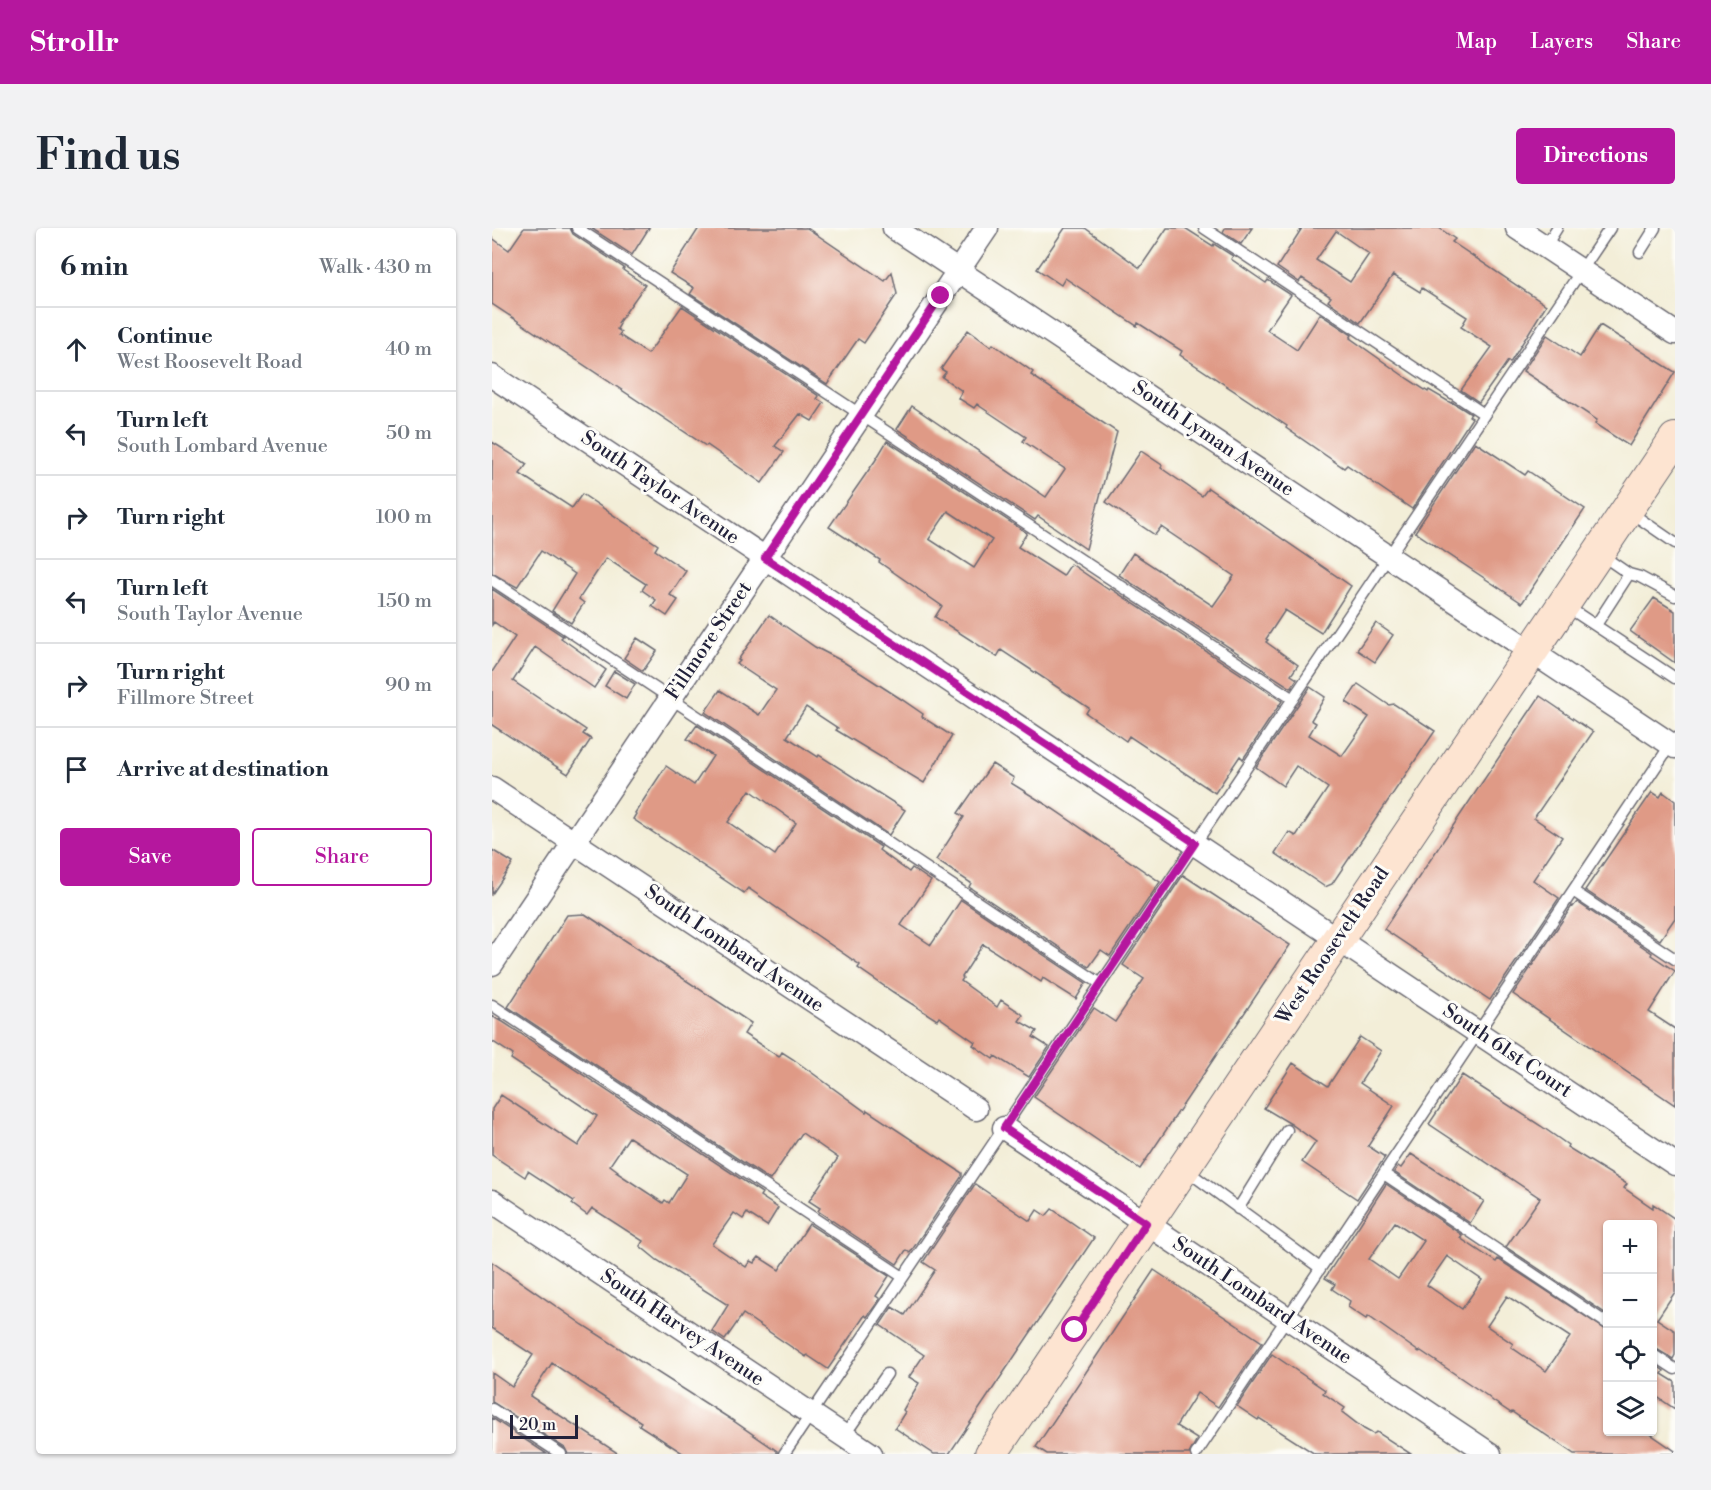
<!DOCTYPE html>
<html lang="en">
<head>
<meta charset="utf-8">
<style>
	:root { --surface:#fff; --page:#f2f2f3; --text:#1f2937; --muted:#747a83; --line:#e0e1e3; --accent:#b5179e }
	body { margin:0; font-family:"Libre Bodoni",serif; background:var(--page); color:var(--text) }
	.controls { position:absolute; right:18px; bottom:18px; display:grid; overflow:hidden; border-radius:6px; box-shadow:0 2px 4px #0004 }
	.controls button { width:54px; height:54px; display:grid; place-items:center; padding:0; border:0; border-bottom:2px solid var(--line); background:var(--surface); color:var(--text); font:30px sans-serif }
	.scale { position:absolute; left:18px; bottom:15px; width:68px; box-sizing:border-box; padding-left:6px; border:3px solid #22223b; border-top:0; font-size:16px; line-height:21px; white-space:nowrap; color:#22223b; -webkit-text-stroke:4px #fdfcf7; paint-order:stroke }
	.stop { position:absolute; width:18px; height:18px; margin:-14px; border:4px solid #b5179e; border-radius:50%; background:#fff }
	.stop.end { background:#b5179e; border-color:#fff; box-shadow:0 2px 6px #0008 }
	.list { margin:0; padding:0; list-style:none }
	h2 { display:flex; justify-content:space-between; align-items:center; height:78px; margin:0; padding:0 24px; font-size:26px }
	h2 small { font-size:20px; font-weight:400; color:var(--muted) }
	.list li { display:grid; grid-template-columns:39px 1fr auto; gap:18px; align-items:center; box-sizing:border-box; height:84px; padding:0 24px; border-top:2px solid var(--line) }
	.list b { display:block; font-size:22px; white-space:nowrap }
	.list p { margin:0; font-size:20px; white-space:nowrap; color:var(--muted) }
	.list em { font-size:20px; font-style:normal; color:var(--muted) }
	.actions { display:flex; gap:12px; padding:18px 24px }
	.actions a { flex:1; padding:14px 0; border:2px solid var(--accent); border-radius:6px; text-align:center; font-size:21px; color:var(--accent) }
	.actions .main { background:var(--accent); color:#fff }
	.icon { flex:none; width:33px; height:33px; fill:none; stroke:currentColor; stroke-width:2; stroke-linecap:round; stroke-linejoin:round }
	.map { position:relative; flex:none; width:1183px; height:1226px; overflow:hidden; border-radius:6px }
	header { display:flex; align-items:center; gap:36px; box-sizing:border-box; height:84px; padding:0 30px; background:var(--accent); color:#fff }
	header strong { font-size:28px }
	nav { display:flex; gap:33px; margin-inline-start:auto; font-size:21px }
	.intro { display:flex; align-items:center; justify-content:space-between; box-sizing:border-box; height:144px; padding:0 36px }
	h1 { margin:0; font-size:42px }
	.button { padding:15px 27px; border-radius:6px; background:var(--accent); color:#fff; font-size:21px; font-weight:700 }
	main { display:flex; gap:36px; padding:0 36px }
	aside { flex:1; background:var(--surface); border-radius:6px; box-shadow:0 2px 4px #0004 }
	.map>svg:first-child { display:block }
	.building { fill:#df9a86; fill-rule:evenodd }
	.lines { fill:none; stroke-linecap:round; stroke-linejoin:round }
	.service-casing { stroke:#6b6972; stroke-width:13 }
	.minor-casing { stroke:#6b6972; stroke-width:25 }
	.secondary-casing { stroke:#6b6972; stroke-width:34 }
	.service { stroke:#fff; stroke-width:10 }
	.minor { stroke:#fff; stroke-width:22 }
	.secondary { stroke:#fde4d1; stroke-width:32 }
	.route { stroke:#b5179e; stroke-width:8 }
	.labels { text-anchor:middle; dominant-baseline:central; stroke-width:6; stroke-linejoin:round; paint-order:stroke }
	.street-label { font-size:20px; fill:#22223b; stroke:#fdfcf7 }
</style>
</head>
<body>
<header>
<strong>Strollr</strong>
<nav><a>Map</a><a>Layers</a><a>Share</a></nav>
</header>
<div class="intro"><h1>Find us</h1><a class="button">Directions</a></div>
<main>
<aside>
<h2>6 min<small>Walk · 430 m</small></h2>
<ul class="list">
<li><svg class="icon" aria-label="ahead" viewBox="0 0 24 24"><path d="M12 20V5M6 11l6-6 6 6"/></svg><div><b>Continue</b><p>West Roosevelt Road</p></div><em>40 m</em></li>
<li><svg class="icon" aria-label="left" viewBox="0 0 24 24"><path d="M17 20v-9H6M10 6l-5 5 5 5"/></svg><div><b>Turn left</b><p>South Lombard Avenue</p></div><em>50 m</em></li>
<li><svg class="icon" aria-label="right" viewBox="0 0 24 24"><path d="M7 20v-9h11M14 6l5 5-5 5"/></svg><div><b>Turn right</b></div><em>100 m</em></li>
<li><svg class="icon" aria-label="left" viewBox="0 0 24 24"><path d="M17 20v-9H6M10 6l-5 5 5 5"/></svg><div><b>Turn left</b><p>South Taylor Avenue</p></div><em>150 m</em></li>
<li><svg class="icon" aria-label="right" viewBox="0 0 24 24"><path d="M7 20v-9h11M14 6l5 5-5 5"/></svg><div><b>Turn right</b><p>Fillmore Street</p></div><em>90 m</em></li>
<li><svg class="icon" aria-label="arrive" viewBox="0 0 24 24"><path d="M6 21V4h12l-3 4 3 4H6"/></svg><div><b>Arrive at destination</b></div></li>
</ul>
<div class="actions"><a class="main">Save</a><a>Share</a></div>
</aside>
<div class="map">
<svg width="1183" height="1226" viewBox="0 0 1183 1226">
	<rect width="100%" height="100%" fill="#fdfcf7"/>
	<filter id="ink" filterUnits="userSpaceOnUse"><feTurbulence type="fractalNoise" baseFrequency=".0167" numOctaves="2"/><feDisplacementMap in="SourceGraphic" scale="12" xChannelSelector="R" yChannelSelector="G"/><feConvolveMatrix kernelMatrix="1 2 1 2 8 2 1 2 1" color-interpolation-filters="sRGB"/></filter>
	<filter id="wash" filterUnits="userSpaceOnUse"><feTurbulence type="fractalNoise" baseFrequency=".008" numOctaves="4" result="noise"/><feDisplacementMap in="SourceGraphic" scale="24" xChannelSelector="R" yChannelSelector="G"/><feGaussianBlur stdDeviation="1.35" result="paint"/><feColorMatrix in="noise" values="0 0 0 0 0 0 0 0 0 0 0 0 0 0 0 0 0 1.4 0 .05"/><feComposite in="paint" operator="in"/></filter>
	<g filter="url(#wash)">
		<rect width="100%" height="100%" fill="#f3eed8"/>
		<g id="blocks">
			<path class="building" d="M32,0H78L81,6L132,40L131,42L153,57L126,95L128,96L125,101L129,104L127,107L156,126L190,78L327,168L325,171L332,175L320,193L308,186L283,218L292,224L270,255L215,217L214,218L0,76V10L17,22Z
				M99,0H157L140,27Z
				M207,0H315L393,53L400,44L405,66L372,115L366,111L335,156L198,66L202,60L178,45Z
				M573,0H593L648,40L675,0H693L721,18L722,16L741,28L739,31L774,55L776,52L799,67L775,102L805,122L828,86L860,107L858,110L916,151L936,164L937,162L959,175L960,174L979,186L977,188L980,190L920,281L855,237L852,240L794,200L795,198L688,127L690,123L646,95L645,98L573,50L569,57L545,41Z
				M733,0H760L749,16L731,4Z
				M810,0H947L963,11L960,14L1054,77L1018,135L1016,133L987,174L969,162L1000,119L969,99L975,89L930,60L928,64L901,47L868,95L836,73L839,69L810,50L807,54L785,39ZM844,3L877,26L858,54L824,32Z
				M1108,97L1183,144L1137,218L1103,196L1105,192L1031,143L1055,107L1088,129Z
				M476,102L499,119L501,116L541,144L539,147L625,204L594,321L546,288L543,292L405,201L420,178L554,269L573,241L531,213L534,209L489,179L485,176L482,180L466,170L470,163L450,149L454,144L449,141Z
				M395,213L535,305L526,319L571,348L579,336L617,362L618,360L790,473L751,531L748,528L723,565L637,508L634,513L617,501L594,485L597,480L509,422L505,429L443,389L450,378L387,334L388,332L337,299L383,233ZM456,283L500,312L482,340L437,311Z
				M0,214L35,236L28,246L80,280L90,266L166,317L163,322L194,343L178,367L186,372L175,388L160,378L164,372L150,362L154,356L114,330L87,371L92,375L79,395L60,383L83,346L49,323L25,359L0,345Z
				M983,214L1033,247L1036,243L1093,281L1030,375L923,304Z
				M649,223L670,237L669,240L710,268L716,260L859,358L829,405L793,382L774,411L776,412L774,414L806,437L799,447L805,451L799,460L627,347L641,325L721,378L742,348L669,299L663,307L614,274Z
				M0,361L71,408L69,410L114,442L102,460L43,419L21,453L94,502L91,506L99,511L76,546L0,497V444L23,409L2,394L0,397Z
				M1162,370L1183,383V435L1138,403Z
				M277,387L323,419L350,433L409,471L431,486L430,489L460,508L432,555L344,502L346,500L314,479L295,509L326,529L327,527L413,582L397,607L213,484L228,462L267,487L284,462L245,436L248,433L246,432Z
				M884,395L901,407L883,434L865,422Z
				M145,410L165,423L151,443L132,430Z
				M122,443L143,456L134,471L113,458Z
				M866,456L897,477L902,476L943,503L840,656L833,659L783,625L797,604L804,608L836,560L804,538L791,558L764,539L818,459L833,469L819,492L824,495L817,507L850,528L877,489L854,474Z
				M1048,468L1101,504L1042,590L1070,609L1041,652L1067,670L998,772L892,701Z
				M205,497L389,619L387,622L417,644L420,640L439,653L409,697L439,717L469,672L594,755L584,771L551,750L549,754L491,716L470,749L471,750L469,753L505,779L509,772L529,785L531,787L527,793L545,803L541,809L557,819L537,849L503,828L501,831L481,817L483,814L447,789L445,792L401,764L366,740L368,737L256,660L252,665L141,591L144,586L143,585L174,538L202,557L221,528L195,511ZM258,562L304,595L283,627L236,594Z
				M500,536L522,550L519,555L561,581L668,654L618,728L609,722L597,739L477,659L479,655L444,632L472,589L466,585Z
				M1160,564L1168,569L1171,564L1183,573V690L1168,712L1093,662Z
				M0,622L21,635L0,666Z
				M691,647L798,717L648,941L542,869L602,780L623,794L652,751L631,737Z
				M1085,674L1160,725L1159,727L1183,743L1157,784L1183,801V877L1021,766L1080,678L1081,679Z
				M93,686L259,795L252,806L287,829L290,824L301,831L374,884L375,882L470,945V948L418,1025L414,1022L405,1036L326,983L328,980L317,973L346,930L310,905L278,952L16,779L75,687Z
				M0,788L8,793V792L270,965L268,968L286,980L275,998L255,985L251,991L242,985L220,1016L254,1039L258,1033L262,1035L267,1029L287,1042L317,996L397,1048L384,1068L388,1071L375,1089L373,1087L336,1141L315,1127L314,1129L251,1086L233,1112L220,1103L236,1077L165,1032L148,1018L151,1013L100,980L95,987L80,976L82,973L36,943L33,949L0,927V881L9,867L86,918L105,888L19,831L21,827L0,813ZM137,909L195,946L177,975L173,972L171,975L124,944L126,943L118,937Z
				M868,809L889,823L868,855L902,878L876,918L893,929L865,971L810,934L824,914L799,896L772,880L801,835L836,858Z
				M970,847L1049,898L1076,917L1075,919L1135,956L1132,960L1161,980V976L1183,991V1064L1165,1091L1183,1103V1127L1181,1131L1161,1119V996H1116V1087L1014,1019L1048,970L937,896Z
				M919,926L992,973L978,995L902,944L906,938L909,940Z
				M483,956L538,993L545,982L554,988L560,981L602,1010L457,1226H442L403,1200L413,1184L411,1182L427,1155L417,1149L432,1127L388,1097L400,1079L413,1087L443,1042L431,1034Z
				M894,956L970,1007L968,1010L1004,1034L1006,1031L1116,1103V1203H1154L1183,1223V1226H1082L1020,1184L1019,1185L1001,1173L994,1167L929,1123L927,1124L876,1088L874,1091L856,1079L858,1073L840,1061L843,1056L833,1050ZM903,994L932,1013L906,1051L877,1031ZM955,1028L990,1052L970,1081L935,1057ZM1015,1068L1078,1109L1054,1143L1019,1119L1021,1116L995,1098Z
				M0,1034L91,1097L240,1192L285,1223V1226H192L147,1197L149,1194L60,1135L38,1168L127,1226H76L73,1220L0,1174V1145L20,1159L41,1127L0,1100Z
				M662,1042L770,1114L726,1179L705,1165L684,1198L705,1211L697,1226H555L544,1219Z
				M780,1126L833,1162L831,1165L853,1180L850,1184L872,1201L881,1206L885,1204L919,1226H823L767,1190L766,1192L745,1178Z
				M1161,1135L1172,1143L1170,1146L1183,1154V1181L1161,1166Z
				M0,1190L55,1226H0Z"/>
		</g>
	</g>
	<g filter="url(#ink)">
		<use href="#blocks" fill-opacity="0" stroke="#6b6972" stroke-width="1.5"/>
		<g class="lines">
			<g class="service-casing">
				<path id="service" d="M85,0L801,471
					M712,0L992,186
					M1053,19L1065,0
					M1148,24L1163,0
					M1138,284L1183,315
					M1108,326L1137,346L1148,349L1183,368
					M0,352L609,756
					M1074,378L1183,450
					M1104,397L1137,346
					M1081,663L1183,731
					M0,777L411,1049
					M694,942L828,1040
					M892,946L1116,1096
					M746,981L795,902
					M1160,1126L1183,1141
					M0,1181L69,1226
					M352,1208L395,1146
					M292,1226L1118,0
					M704,1226L1179,516"/>
			</g>
			<g class="minor-casing">
				<path id="minor" d="M402,0L1183,519
					M1025,0L1183,105
					M0,148L1183,936
					M0,560L484,881
					M0,736L495,0
					M512,900L998,1226
					M0,973L379,1226"/>
			</g>
			<g class="secondary-casing">
				<path id="secondary" d="M499,1226L1183,211"/>
			</g>
			<use href="#service" class="service"/>
			<use href="#minor" class="minor"/>
			<use href="#secondary" class="secondary"/>
		</g>
	</g>
	<g class="lines" filter="url(#ink)">
		<path class="route" d="M449,68L273,330L703,615L512,900L654,995L583,1102"/>
	</g>
	<g class="labels">
		<g class="street-label">
			<text transform="translate(721 211) rotate(34)">South Lyman Avenue</text>
			<text transform="translate(168 260) rotate(34)">South Taylor Avenue</text>
			<text transform="translate(217 413) rotate(-56)">Fillmore Street</text>
			<text transform="translate(841 718) rotate(-56)">West Roosevelt Road</text>
			<text transform="translate(242 721) rotate(34)">South Lombard Avenue</text>
			<text transform="translate(1015 823) rotate(34)">South 61st Court</text>
			<text transform="translate(770 1073) rotate(34)">South Lombard Avenue</text>
			<text transform="translate(190 1100) rotate(34)">South Harvey Avenue</text>
		</g>
	</g>
</svg>
<div class="controls">
<button>+</button>
<button>−</button>
<button><svg class="icon" aria-label="locate" viewBox="0 0 24 24"><circle cx="12" cy="12" r="6"/><path d="M12 2v4M12 18v4M2 12h4M18 12h4"/></svg></button>
<button><svg class="icon" aria-label="layers" viewBox="0 0 24 24"><path d="M12 4l9 5-9 5-9-5zM3 14l9 5 9-5"/></svg></button>
</div>
<div class="scale">20 m</div>
<div class="stop" style="left:583px;top:1102px"></div>
<div class="stop end" style="left:449px;top:68px"></div>
</div>
</main>
</body>
</html>
